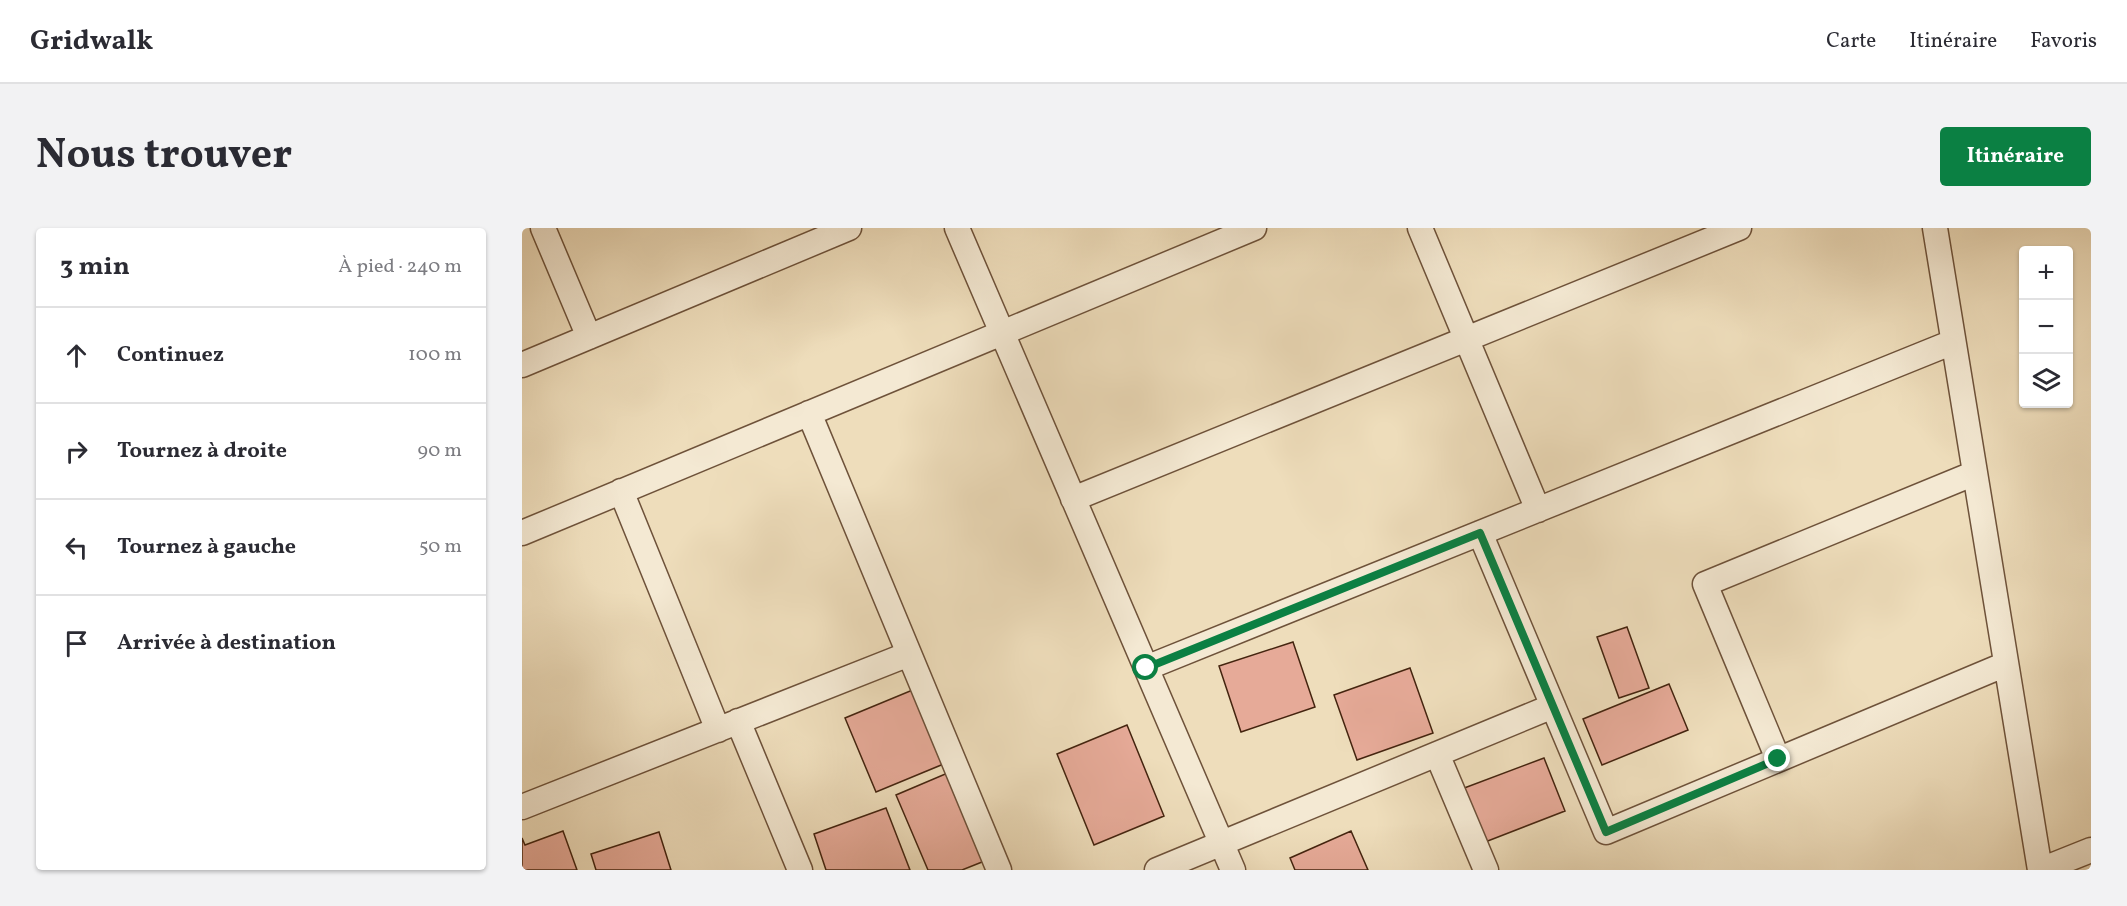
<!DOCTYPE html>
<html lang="fr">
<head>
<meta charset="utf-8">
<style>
	:root { --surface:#fff; --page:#f2f2f3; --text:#2b2b33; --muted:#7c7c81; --line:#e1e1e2; --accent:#0b8043 }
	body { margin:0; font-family:Vollkorn,serif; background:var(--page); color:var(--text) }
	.controls { position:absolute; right:18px; top:18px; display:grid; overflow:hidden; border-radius:6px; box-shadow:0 2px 4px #0004 }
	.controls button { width:54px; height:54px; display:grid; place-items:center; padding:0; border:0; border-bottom:2px solid var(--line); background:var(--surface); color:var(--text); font:30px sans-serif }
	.stop { position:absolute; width:18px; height:18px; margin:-14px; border:4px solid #0b8043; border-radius:50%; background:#fff }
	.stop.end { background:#0b8043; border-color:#fff; box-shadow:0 2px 6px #0008 }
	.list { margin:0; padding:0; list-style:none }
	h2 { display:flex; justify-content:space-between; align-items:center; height:78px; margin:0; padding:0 24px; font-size:26px }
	h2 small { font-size:20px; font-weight:400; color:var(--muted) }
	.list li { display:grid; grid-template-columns:39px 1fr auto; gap:18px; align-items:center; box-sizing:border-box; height:96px; padding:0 24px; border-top:2px solid var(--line) }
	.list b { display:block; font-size:22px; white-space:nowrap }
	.list em { font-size:20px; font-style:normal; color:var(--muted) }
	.icon { flex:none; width:33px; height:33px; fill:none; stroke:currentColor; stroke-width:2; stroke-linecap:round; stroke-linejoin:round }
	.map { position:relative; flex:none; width:1569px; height:642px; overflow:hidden; border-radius:6px }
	header { display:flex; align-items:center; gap:36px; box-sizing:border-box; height:84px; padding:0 30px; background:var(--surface); border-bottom:2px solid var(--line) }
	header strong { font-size:28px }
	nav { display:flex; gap:33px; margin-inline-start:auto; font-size:21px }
	.intro { display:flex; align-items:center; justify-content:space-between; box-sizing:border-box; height:144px; padding:0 36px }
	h1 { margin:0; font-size:42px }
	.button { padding:15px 27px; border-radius:6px; background:var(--accent); color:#fff; font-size:21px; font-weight:700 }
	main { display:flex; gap:36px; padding:0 36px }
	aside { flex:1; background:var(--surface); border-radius:6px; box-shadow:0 2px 4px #0004 }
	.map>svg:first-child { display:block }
	.building { fill:#e6aa98; stroke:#44240f; stroke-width:1.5 }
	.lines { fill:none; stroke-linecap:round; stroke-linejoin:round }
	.minor-casing { stroke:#6e523a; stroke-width:27 }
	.minor { stroke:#f4e9d3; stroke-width:24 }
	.route { stroke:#0b8043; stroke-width:8 }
</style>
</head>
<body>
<header>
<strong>Gridwalk</strong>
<nav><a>Carte</a><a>Itinéraire</a><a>Favoris</a></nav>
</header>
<div class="intro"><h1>Nous trouver</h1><a class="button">Itinéraire</a></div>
<main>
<aside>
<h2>3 min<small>À pied · 240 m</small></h2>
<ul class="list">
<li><svg class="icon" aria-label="ahead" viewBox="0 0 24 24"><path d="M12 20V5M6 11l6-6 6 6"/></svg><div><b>Continuez</b></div><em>100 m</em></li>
<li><svg class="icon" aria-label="right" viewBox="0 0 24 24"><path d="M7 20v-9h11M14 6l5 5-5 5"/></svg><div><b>Tournez à droite</b></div><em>90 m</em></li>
<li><svg class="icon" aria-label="left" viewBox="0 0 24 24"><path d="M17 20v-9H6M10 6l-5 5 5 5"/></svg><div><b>Tournez à gauche</b></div><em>50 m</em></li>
<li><svg class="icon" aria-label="arrive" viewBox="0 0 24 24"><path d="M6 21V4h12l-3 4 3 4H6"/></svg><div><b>Arrivée à destination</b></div></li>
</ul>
</aside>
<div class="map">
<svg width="1569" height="642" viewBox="0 0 1569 642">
	<rect width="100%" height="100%" fill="#edb"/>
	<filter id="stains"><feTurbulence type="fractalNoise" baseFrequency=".00333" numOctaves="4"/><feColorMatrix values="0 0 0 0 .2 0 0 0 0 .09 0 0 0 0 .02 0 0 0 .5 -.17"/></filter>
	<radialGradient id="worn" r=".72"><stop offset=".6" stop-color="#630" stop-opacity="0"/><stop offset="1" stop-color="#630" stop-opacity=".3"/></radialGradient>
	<path class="building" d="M1105,399L1127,460L1097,470L1075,409Z
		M771,414L793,479L719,504L697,438Z
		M888,440L911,505L835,532L812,467Z
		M1147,456L1166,502L1080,537L1061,491Z
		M393,461L424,535L354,564L323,490Z
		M605,497L642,588L572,617L535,526Z
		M1022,530L1043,583L958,616L937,562Z
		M428,544L465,632L440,642H406L374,567Z
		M364,580L388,642H304L292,606Z
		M41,603L55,642H0V610L3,617Z
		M829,603L846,642H773L768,630Z
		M137,604L149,642H74L69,626Z"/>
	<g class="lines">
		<g class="minor-casing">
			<path id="minor" d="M21,0L67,109
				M435,0L711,642
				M898,0L1016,282
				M1413,0L1518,642
				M0,137L327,0
				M287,185L477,642
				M99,263L196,502
				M551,271L1217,0
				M0,305L732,0
				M958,305L1084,604L1484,436
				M624,440L1431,114
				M216,493L278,642
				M915,526L964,642
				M1256,531L1183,356L1453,245
				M0,579L387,426
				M635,642L1031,478
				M1519,642L1569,622"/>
		</g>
		<use href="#minor" class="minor"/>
	</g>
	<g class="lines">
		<path class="route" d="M624,440L958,305L1084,604L1256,531"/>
	</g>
	<rect width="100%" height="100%" filter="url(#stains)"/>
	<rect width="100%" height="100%" fill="url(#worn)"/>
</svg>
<div class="controls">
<button>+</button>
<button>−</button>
<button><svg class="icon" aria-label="layers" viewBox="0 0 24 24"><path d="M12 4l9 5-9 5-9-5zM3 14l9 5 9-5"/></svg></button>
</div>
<div class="stop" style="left:624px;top:440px"></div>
<div class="stop end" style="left:1256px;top:531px"></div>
</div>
</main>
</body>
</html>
